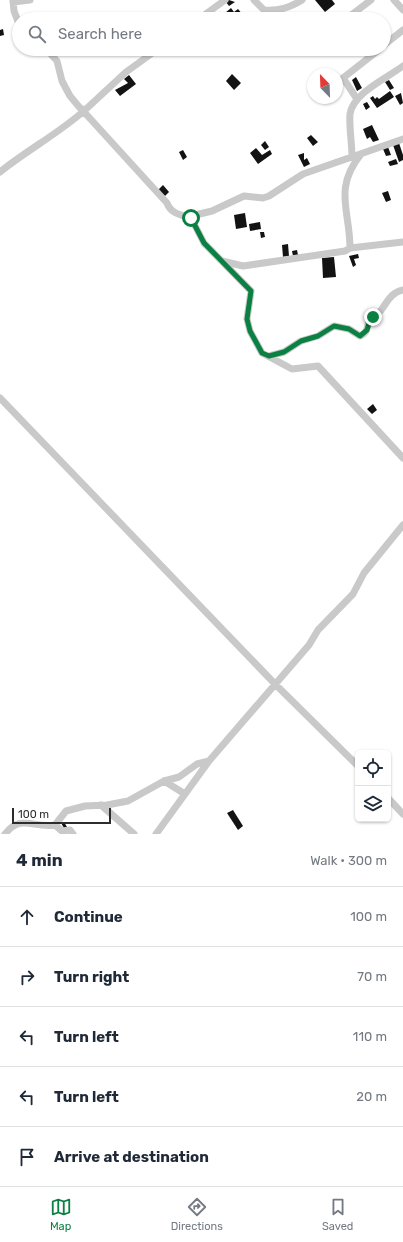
<!DOCTYPE html>
<html lang="en">
<head>
<meta charset="utf-8">
<style>
	:root { --surface:#fff; --page:#f2f2f3; --text:#1f2937; --muted:#747a83; --line:#e0e1e3; --accent:#0b8043 }
	body { margin:0; font-family:Rubik,sans-serif; background:var(--page); color:var(--text) }
	.controls { position:absolute; right:12px; bottom:12px; display:grid; overflow:hidden; border-radius:6px; box-shadow:0 1px 3px #0004 }
	.controls button { width:36px; height:36px; display:grid; place-items:center; padding:0; border:0; border-bottom:1px solid var(--line); background:var(--surface); color:var(--text); font:20px sans-serif }
	.compass { position:absolute; left:307px; top:68px; width:36px; height:36px; border-radius:50%; background:var(--surface); box-shadow:0 1px 3px #0004; rotate:337deg }
	.scale { position:absolute; left:12px; bottom:10px; width:99px; box-sizing:border-box; padding-left:4px; border:2px solid #2c2c2c; border-top:0; font-size:11px; line-height:14px; white-space:nowrap; color:#2c2c2c; -webkit-text-stroke:3px #fff; paint-order:stroke }
	.stop { position:absolute; width:12px; height:12px; margin:-9px; border:3px solid #0b8043; border-radius:50%; background:#fff }
	.stop.end { background:#0b8043; border-color:#fff; box-shadow:0 1px 4px #0008 }
	.list { margin:0; padding:0; list-style:none }
	h2 { display:flex; justify-content:space-between; align-items:center; height:52px; margin:0; padding:0 16px; font-size:17px }
	h2 small { font-size:13px; font-weight:400; color:var(--muted) }
	.list li { display:grid; grid-template-columns:26px 1fr auto; gap:12px; align-items:center; box-sizing:border-box; height:60px; padding:0 16px; border-top:1px solid var(--line) }
	.list b { display:block; font-size:15px; white-space:nowrap }
	.list em { font-size:13px; font-style:normal; color:var(--muted) }
	.icon { flex:none; width:22px; height:22px; fill:none; stroke:currentColor; stroke-width:2; stroke-linecap:round; stroke-linejoin:round }
	.map { position:relative; flex:none; width:403px; height:834px; overflow:hidden }
	.search { position:absolute; background:var(--surface); box-shadow:0 1px 3px #0004; left:12px; right:12px; top:12px; height:44px; display:flex; align-items:center; gap:10px; box-sizing:border-box; padding:0 14px; border-radius:22px; color:var(--muted); font-size:15px }
	.sheet { height:352px; background:var(--surface) }
	nav { display:flex; justify-content:space-around; align-items:center; box-sizing:border-box; height:56px; border-top:1px solid var(--line); background:var(--surface); font-size:11px; color:var(--muted) }
	nav a { display:grid; justify-items:center; gap:2px }
	nav .on { color:var(--accent) }
	.map>svg:first-child { display:block }
	.building { fill:#131313 }
	.lines { fill:none; stroke-linecap:round; stroke-linejoin:round }
	.minor { stroke:#c9c9c9; stroke-width:7 }
	.route { stroke:#0b8043; stroke-width:5 }
</style>
</head>
<body>
<div class="map">
<svg width="403" height="834" viewBox="0 0 403 834">
	<rect width="100%" height="100%" fill="#fff"/>
	<path class="building" d="M229,0L235,2L229,6L226,2Z
		M315,0H332L335,4L325,12Z
		M231,8L234,12L238,9L243,15L237,19H230L225,13Z
		M3,29L4,35L0,36V30Z
		M350,49H357L360,53L356,56Z
		M232,74L241,83L234,90L226,81Z
		M129,75L136,84L120,96L115,90L128,83L124,79Z
		M356,77L362,88L357,91L352,80Z
		M389,80L394,88L390,90L385,82Z
		M390,91L394,97L377,108L370,98L373,96L375,99L377,97L379,99Z
		M401,93L403,103L400,105L395,96Z
		M367,102L370,107L366,110L363,104Z
		M372,125L379,140L373,142L370,137L367,139L363,129Z
		M311,135L318,142L313,146L307,138Z
		M265,141L269,147L265,150L261,145Z
		M399,143L403,155V160L399,162L393,145Z
		M388,147L391,155L386,156L383,149Z
		M256,148L262,155L270,150L272,154L258,164L250,153Z
		M183,150L187,157L183,160L179,152Z
		M304,153V160L307,158L310,164L304,167L298,155Z
		M396,159L398,164L390,166L388,162Z
		M163,185L169,192L165,196L158,190Z
		M388,191L391,200L386,202L382,193Z
		M245,213L247,227L236,229L234,215Z
		M260,222L261,229L250,231L249,224Z
		M260,232H264L265,237L261,238Z
		M288,244L289,256L283,257L282,245Z
		M297,250L298,255L293,256L292,251Z
		M358,254L359,258L354,259L356,265L353,267L349,256Z
		M334,257L336,277L323,278L322,258Z
		M373,404L377,410L372,414L367,409Z
		M233,810L243,826L238,830L227,813Z
		M64,822L67,827L64,828L61,823Z"/>
	<g class="lines">
		<path class="minor" d="M13,0L14,11L19,24
			M254,0L264,10C279,11 289,8 302,0
			M394,0L403,10
			M13,2L30,0
			M270,11L276,19
			M199,19L225,0
			M346,19L371,0
			M384,45L403,30
			M158,49L126,72L85,110V113L167,203C171,214 181,215 191,218L204,243L251,291L247,319L250,331L262,353L292,369L318,366L403,458
			M300,49H305
			M357,99L343,78L380,49
			M352,157C352,143 349,128 350,114C353,93 387,78 403,66
			M0,172C27,150 58,134 85,110L80,108L70,96L62,81L57,61L46,49
			M187,217L212,211L244,196L263,198L269,196L303,174L403,139
			M350,248L403,242
			M222,261L243,266L345,251L350,248C350,210 333,189 361,154
			M269,356L284,352L301,341L318,336L334,326L349,329L360,336C369,332 366,327 370,320C373,318 376,317 378,314C387,304 389,293 403,290
			M0,398L275,684L358,766
			M164,781L185,794
			M388,798L403,814
			M101,805L134,834
			M55,825L62,831L70,830L73,834
			M5,834C21,813 34,829 55,825L66,811L85,806L107,805L128,801L164,781L179,777L197,764L209,761
			M156,834L209,761L309,645L318,630L353,594L364,573L403,525"/>
	</g>
	<g class="lines">
		<path class="route" d="M191,218L204,243L251,291L247,319L250,331L262,353L269,356L284,352L301,341L318,336L334,326L349,329L360,336L367,330L369,323L373,317"/>
	</g>
</svg>
<div class="controls">
<button><svg class="icon" aria-label="locate" viewBox="0 0 24 24"><circle cx="12" cy="12" r="6"/><path d="M12 2v4M12 18v4M2 12h4M18 12h4"/></svg></button>
<button><svg class="icon" aria-label="layers" viewBox="0 0 24 24"><path d="M12 4l9 5-9 5-9-5zM3 14l9 5 9-5"/></svg></button>
</div>
<svg class="compass" viewBox="-18 -18 36 36"><path d="M0-13l5 13h-10z" fill="#e53935"/><path d="M0 13l5-13h-10z" fill="#747a83"/></svg>
<div class="scale">100 m</div>
<div class="stop" style="left:191px;top:218px"></div>
<div class="stop end" style="left:373px;top:317px"></div>
<div class="search"><svg class="icon" aria-label="search" viewBox="0 0 24 24"><circle cx="10" cy="10" r="6"/><path d="M15 15l6 6"/></svg>Search here</div>
</div>
<section class="sheet">
<h2>4 min<small>Walk · 300 m</small></h2>
<ul class="list">
<li><svg class="icon" aria-label="ahead" viewBox="0 0 24 24"><path d="M12 20V5M6 11l6-6 6 6"/></svg><div><b>Continue</b></div><em>100 m</em></li>
<li><svg class="icon" aria-label="right" viewBox="0 0 24 24"><path d="M7 20v-9h11M14 6l5 5-5 5"/></svg><div><b>Turn right</b></div><em>70 m</em></li>
<li><svg class="icon" aria-label="left" viewBox="0 0 24 24"><path d="M17 20v-9H6M10 6l-5 5 5 5"/></svg><div><b>Turn left</b></div><em>110 m</em></li>
<li><svg class="icon" aria-label="left" viewBox="0 0 24 24"><path d="M17 20v-9H6M10 6l-5 5 5 5"/></svg><div><b>Turn left</b></div><em>20 m</em></li>
<li><svg class="icon" aria-label="arrive" viewBox="0 0 24 24"><path d="M6 21V4h12l-3 4 3 4H6"/></svg><div><b>Arrive at destination</b></div></li>
</ul>
</section>
<nav>
<a class="on"><svg class="icon" aria-label="map" viewBox="0 0 24 24"><path d="M3 6l6-2 6 2 6-2v14l-6 2-6-2-6 2zM9 4v14M15 6v14"/></svg>Map</a>
<a><svg class="icon" aria-label="directions" viewBox="0 0 24 24"><path d="M12 3l9 9-9 9-9-9zM9 14v-3h6M13 9l2 2-2 2"/></svg>Directions</a>
<a><svg class="icon" aria-label="saved" viewBox="0 0 24 24"><path d="M7 4h10v16l-5-4-5 4z"/></svg>Saved</a>
</nav>
</body>
</html>
